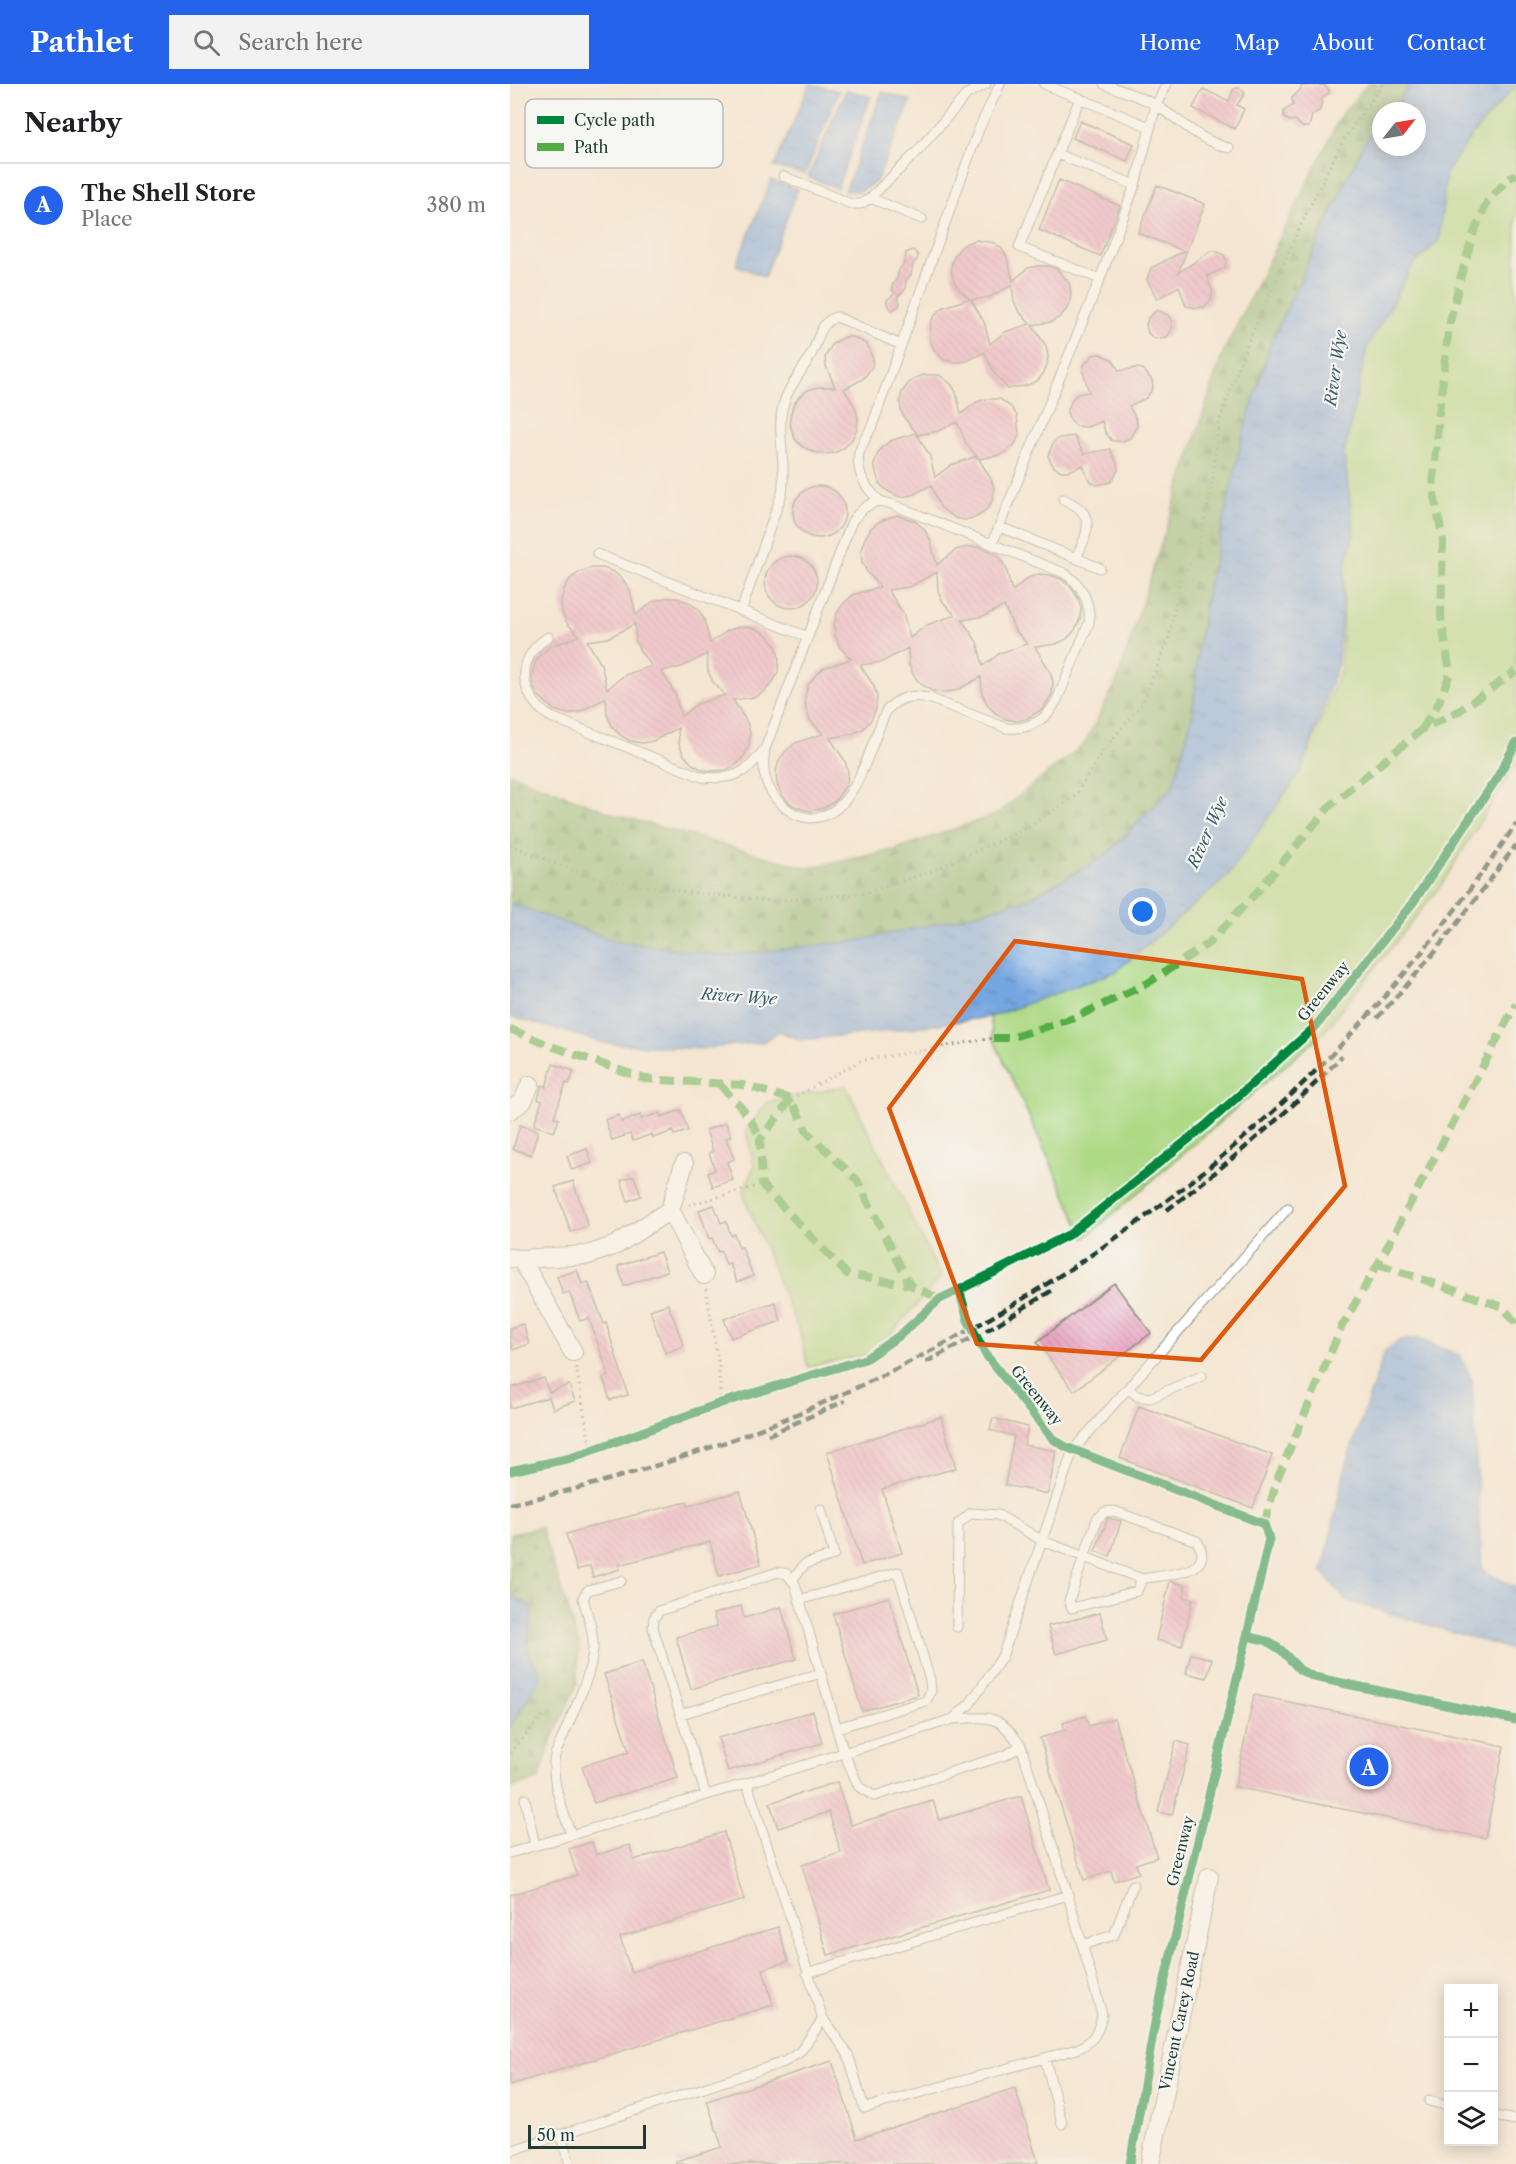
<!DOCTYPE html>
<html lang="en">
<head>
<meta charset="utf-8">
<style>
	:root { --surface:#fff; --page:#f2f2f2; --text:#202124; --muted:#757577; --line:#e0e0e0; --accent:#2563eb }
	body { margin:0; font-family:"Libre Caslon Text",serif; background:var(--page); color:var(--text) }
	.controls { position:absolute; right:18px; bottom:18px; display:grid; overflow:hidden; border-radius:0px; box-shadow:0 3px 15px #0003 }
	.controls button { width:54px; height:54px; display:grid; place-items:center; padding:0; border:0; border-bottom:2px solid var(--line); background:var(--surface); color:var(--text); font:30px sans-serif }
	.compass { position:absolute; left:862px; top:18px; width:54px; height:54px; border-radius:50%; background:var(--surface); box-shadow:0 3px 15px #0003; rotate:59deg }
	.scale { position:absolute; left:18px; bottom:15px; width:118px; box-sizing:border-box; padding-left:6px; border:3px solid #1f3d34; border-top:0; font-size:16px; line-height:21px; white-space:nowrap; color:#1f3d34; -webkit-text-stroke:4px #f6f6f2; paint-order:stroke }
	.you { position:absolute; left:633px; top:828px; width:21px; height:21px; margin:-15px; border:4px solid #fff; border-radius:50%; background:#1a73e8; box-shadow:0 0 0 9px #1a73e833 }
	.badge { display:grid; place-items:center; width:39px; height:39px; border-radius:50%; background:var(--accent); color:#fff; font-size:20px; font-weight:700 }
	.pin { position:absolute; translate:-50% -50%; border:3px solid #fff; box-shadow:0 2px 6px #0006 }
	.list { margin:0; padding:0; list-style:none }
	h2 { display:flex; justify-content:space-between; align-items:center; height:78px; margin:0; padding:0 24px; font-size:26px }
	h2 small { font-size:20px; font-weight:400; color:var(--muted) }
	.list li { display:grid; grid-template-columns:39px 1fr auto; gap:18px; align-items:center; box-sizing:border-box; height:84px; padding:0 24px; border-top:2px solid var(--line) }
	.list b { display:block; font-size:22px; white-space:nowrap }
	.list p { margin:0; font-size:20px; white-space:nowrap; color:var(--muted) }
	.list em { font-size:20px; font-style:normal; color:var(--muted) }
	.icon { flex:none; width:33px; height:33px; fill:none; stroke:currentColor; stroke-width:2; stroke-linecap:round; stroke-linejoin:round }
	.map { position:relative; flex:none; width:1006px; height:2080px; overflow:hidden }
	header { display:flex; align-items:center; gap:36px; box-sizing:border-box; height:84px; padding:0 30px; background:var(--accent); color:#fff }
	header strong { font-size:28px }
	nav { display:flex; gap:33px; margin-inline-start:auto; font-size:21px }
	.search { width:420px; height:54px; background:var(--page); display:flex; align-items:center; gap:15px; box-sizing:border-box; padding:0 21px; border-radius:0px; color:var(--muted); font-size:22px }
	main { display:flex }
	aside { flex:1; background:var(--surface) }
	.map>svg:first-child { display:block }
	.green { fill:#aed985; stroke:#668b5c; stroke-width:1.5 }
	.forest { fill:url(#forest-firs); stroke:#547b53; stroke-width:1.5 }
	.water { fill:url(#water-ripples); stroke:#4a728a; stroke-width:1.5 }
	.building { fill:url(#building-back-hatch); fill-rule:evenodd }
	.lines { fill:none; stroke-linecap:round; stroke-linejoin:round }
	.service-casing { stroke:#8a9283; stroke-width:11 }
	.minor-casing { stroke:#8a9283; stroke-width:20 }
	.path { stroke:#8a9283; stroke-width:3; stroke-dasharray:1.5 4.5; stroke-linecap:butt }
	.service { stroke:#fff; stroke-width:9 }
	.minor { stroke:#fff; stroke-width:18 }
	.rail { stroke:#1f3d34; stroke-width:4.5; stroke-dasharray:9 4.5; stroke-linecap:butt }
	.quiet { stroke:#52ad45; stroke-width:8; stroke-dasharray:15 8; stroke-linecap:butt }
	.cycleway-casing { stroke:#f6f6f2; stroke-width:13 }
	.cycleway { stroke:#00873e; stroke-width:9 }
	.marked { fill:none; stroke:#de580e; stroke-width:4.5; stroke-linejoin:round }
	.labels { text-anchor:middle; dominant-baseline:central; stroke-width:4.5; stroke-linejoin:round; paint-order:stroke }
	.street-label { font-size:15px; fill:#1f3d34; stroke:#f6f6f2 }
	.water-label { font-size:16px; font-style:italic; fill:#395c68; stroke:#f6f6f2 }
	.key { fill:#f6f6f2; stroke:#b6beb9; stroke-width:1.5 }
	.key-label { font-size:16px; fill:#1f3d34 }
</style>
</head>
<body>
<header>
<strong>Pathlet</strong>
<div class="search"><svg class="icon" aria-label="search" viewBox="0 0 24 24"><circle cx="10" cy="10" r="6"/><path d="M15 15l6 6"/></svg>Search here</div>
<nav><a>Home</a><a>Map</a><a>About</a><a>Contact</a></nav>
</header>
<main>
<aside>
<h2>Nearby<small></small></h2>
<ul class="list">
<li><span class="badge">A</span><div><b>The Shell Store</b><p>Place</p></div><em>380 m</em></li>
</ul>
</aside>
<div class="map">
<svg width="1006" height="2080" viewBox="0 0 1006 2080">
	<defs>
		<pattern id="forest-firs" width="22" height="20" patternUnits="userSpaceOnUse" patternTransform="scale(1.5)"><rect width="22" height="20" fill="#8ab972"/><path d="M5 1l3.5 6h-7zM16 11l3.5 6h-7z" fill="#70985e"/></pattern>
		<pattern id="water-ripples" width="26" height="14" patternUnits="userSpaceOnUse" patternTransform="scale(1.5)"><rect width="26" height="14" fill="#76a6e0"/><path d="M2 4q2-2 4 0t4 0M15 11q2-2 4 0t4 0" fill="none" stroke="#6088b6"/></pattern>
		<pattern id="building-back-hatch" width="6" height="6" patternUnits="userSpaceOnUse" patternTransform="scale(1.5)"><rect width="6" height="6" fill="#eca6c4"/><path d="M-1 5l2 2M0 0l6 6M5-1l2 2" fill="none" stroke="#bf88a0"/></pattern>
	</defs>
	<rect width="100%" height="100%" fill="#f6f6f2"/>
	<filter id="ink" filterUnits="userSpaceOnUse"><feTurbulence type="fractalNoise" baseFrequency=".0167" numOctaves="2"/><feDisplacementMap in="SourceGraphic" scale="12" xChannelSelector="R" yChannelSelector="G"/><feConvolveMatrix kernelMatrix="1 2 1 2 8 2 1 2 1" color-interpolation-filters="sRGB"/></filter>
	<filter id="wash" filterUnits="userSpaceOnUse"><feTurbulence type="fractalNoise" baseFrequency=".008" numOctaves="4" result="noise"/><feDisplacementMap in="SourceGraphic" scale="24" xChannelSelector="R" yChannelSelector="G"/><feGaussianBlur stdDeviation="1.35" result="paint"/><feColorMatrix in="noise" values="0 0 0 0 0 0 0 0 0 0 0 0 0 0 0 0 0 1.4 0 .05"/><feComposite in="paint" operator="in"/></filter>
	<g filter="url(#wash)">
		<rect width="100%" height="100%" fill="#f4e6d2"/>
		<path class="green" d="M1006,1V679L932,800L813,949L575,1154L483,954L480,933L533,913L791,687L831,584L835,483L844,449L834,371L857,263L904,180L929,157L936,89L962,51Z
			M336,1002L431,1193L365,1268L298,1283L290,1250L233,1110L244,1082L236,1047L257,1018Z"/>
		<path class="forest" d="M858,0H902L880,27H871V38L854,59L761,258L732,354L697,509L688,565L683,629L663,702L594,773L518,815L442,836L346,857L214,872L105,857L0,819V689L106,731L297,784L384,766L487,730L574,660L607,597L712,271L831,31Z
			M31,1443L69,1560L67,1600L40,1661L29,1696L0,1704V1643L32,1591L17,1568L22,1525L0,1510V1449Z"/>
		<path class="water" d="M300,0L329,7L295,90L264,83Z
			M902,0L1006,1L962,51L936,89L929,157L904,180L857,263L834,371L844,449L835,483L828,579L791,687L717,793L605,888L480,933L370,948L290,956L269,947L253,958L188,965L94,959L0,932V819L105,857L214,872L346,857L442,836L518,815L594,773L663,702L683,629L688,565L697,509L732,354L761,258L854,59L871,38V63H907V27H880Z
			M336,6L361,13L327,104L298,93Z
			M372,8L401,17L366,98L350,107H335Z
			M261,96L288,105L254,193L226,181Z
			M908,1255L950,1271L962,1295L972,1486L1006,1504V1567L835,1516L813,1488L835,1383L875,1267L890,1256Z
			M0,1510L22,1524L17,1568L32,1591L0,1643Z"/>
		<g id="blocks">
			<path class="building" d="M814,1L819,6V9L812,14L810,26L802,31L799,43H792L785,36L780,37L774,34V27L783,21L782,14L791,5V2Z
				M726,4H730L735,9L727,21L734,25L725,45L683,24L693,5L719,17L723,6Z
				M570,37L624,60L617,77L563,54Z
				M549,96L610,122L590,172L529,146Z
				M647,101L695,120L668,189L701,167H706L714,171L716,175L715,184L697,192L702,206V212L700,217L694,223L687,224L676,222L669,202L647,215L637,195L641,184L674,167L628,149Z
				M466,156L484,159L492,165L497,173L503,197L518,184L527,182H537L547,185L559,199L561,208L560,218L556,226L550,233L541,238L522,241L536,262L538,272L537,281L533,290L527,297L518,301L498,305L484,289L475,268L457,277L448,278L434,276L424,265L420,256L421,237L427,229L434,223L459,215L446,201L442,192L441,182L444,173L449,165L457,159ZM502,201L504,217L508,226L520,240L495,248L480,260L474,238L461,216L480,213Z
				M403,166L408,171L407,176L403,180L401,191L396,196L395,206L387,213L390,218L389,222L382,226L377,220V216L385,209L382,204L383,200L387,195L389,185L394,180L396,169Z
				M647,226L658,231L662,237V245L658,252L651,255L643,254L638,249L636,241L638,234Z
				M335,253H343L357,260L363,275L362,283L353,295L334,305L345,323L348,334L347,345L342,355L335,363L325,369L314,370L303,368L293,363L285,355L281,344L280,333L283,322L289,313L298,306L309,303H325L316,282L315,274L322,260Z
				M590,270L603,276L609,287L626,284L633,285L642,296L643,303L640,309L636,314L619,322L626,335L627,342L620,354L613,357H602L595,348L592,337L577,343L566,342L559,334L557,328L562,315L568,310L579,308L573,288L574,281L583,271Z
				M414,291H429L441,300L446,308L451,330L467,318L476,315H490L502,324L507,332L509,351L505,360L498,367L490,371L469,375L456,359L447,338L428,347L408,351L395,335L391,327L390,317L392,308L398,300L405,294Z
				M406,349L420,372L425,393L441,381L467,372L481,395L484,405L483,414L479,423L472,430L464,434L455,436L445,434L430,423L421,401L403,411L389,413L376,406L369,399L364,381L367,371L372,363L380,357Z
				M564,352L574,370L600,365L607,379L608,386L601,398L587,401L581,398L577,392L573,381L559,387H552L545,384L541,378L538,372L543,359L549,354Z
				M283 428a26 26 0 1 1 52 0a26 26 0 1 1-52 0Z
				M387,431L405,437L414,445L420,455L427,481L446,466L457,463H469L480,467L490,474L496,484L502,507L518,494L529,490L540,491L551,495L561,503L568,514L571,523L570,535L565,546L557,555L546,560L525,563L540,587L543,598L542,610L533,625L516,635L507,637L495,635L485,629L477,620L472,609L471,593L445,607L434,608L422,607L412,601L404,592L399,581L398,564L372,578L350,581L364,602L367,613L366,625L361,636L353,645L342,650L320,654L335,677L338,688L337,700L325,717L314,724L301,727L292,725L281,720L272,711L267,700L266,688L269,676L276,667L285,659L313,650L300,636L296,625L295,613L298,601L305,592L314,584L341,575L330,563L325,552L324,540L327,529L334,519L343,511L370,503L357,488L352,478L351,466L355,454L361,444L370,437ZM427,488L428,507L433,518L445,531L417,541L400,554L393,529L378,506L399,503ZM494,522L505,546L517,560L490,569L473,582L467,558L452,536L474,532Z
				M255 498a26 26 0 1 1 52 0a26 26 0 1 1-52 0Z
				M81,484H93L104,488L113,496L120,506L126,531L144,517L155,514H167L178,518L188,525L194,535L200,559L217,547L228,543H240L251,547L260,554L267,564L269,576L268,588L263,598L255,607L245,613L223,616L237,638L240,649L239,661L234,672L226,681L216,686L202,687L193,686L182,680L174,671L169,660L168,644L143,657L132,659L120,657L110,651L102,642L97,631L96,614L69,628L58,630L44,626L28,611L23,602L22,591L25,579L32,569L41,562L69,552L57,539L52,528L51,517L54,505L60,495L70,488ZM125,540L126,558L131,569L142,582L115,591L97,605L91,580L77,557L98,554ZM197,570L198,587L203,598L215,611L187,620L171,632L165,609L151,587L172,583Z
				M43,980L64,987L59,1000L56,999L44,1033L49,1035L44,1048L24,1041L32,1017L28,1015L32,1001L36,1003Z
				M171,1026L178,1047L164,1051L163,1047L143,1054L142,1050L123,1057L120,1050L102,1056L95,1036L109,1031L111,1038L130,1031L131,1035L150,1029L151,1033Z
				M216,1039L221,1052L216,1054L224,1075L217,1078L223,1096L203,1103L198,1089L205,1086L199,1069L203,1067L196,1046Z
				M10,1041L28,1047L21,1071L3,1065Z
				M77,1065L82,1079L62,1086L57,1072Z
				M124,1092L131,1112L118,1117L111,1096Z
				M63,1097L78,1142L61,1148L45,1103Z
				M204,1121L211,1139L216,1137L221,1152L224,1150L229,1164L232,1163L243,1192L227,1198L220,1180L216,1181L211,1167L208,1168L202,1154L199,1155L189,1126Z
				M150,1168L157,1187L114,1202L108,1182Z
				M67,1186L72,1200L78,1198L94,1240L96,1239L118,1311L100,1316L93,1294L99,1292L79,1234L70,1237L59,1208L53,1210L47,1193Z
				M604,1199L641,1249L564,1307L527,1258Z
				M265,1218L271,1237L221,1254L214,1235Z
				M158,1220L174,1262L155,1269L140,1226Z
				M13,1240L19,1260L3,1266L0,1258V1244Z
				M34,1294L39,1308L59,1301L65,1317L43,1325L39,1313L0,1324V1304Z
				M629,1322L762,1371L743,1424L610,1374Z
				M431,1333L446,1384L372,1405L392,1469L352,1481L317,1368Z
				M483,1334L518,1343L514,1361L546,1367L538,1410L495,1401L504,1352L480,1346Z
				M230,1407L251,1480L209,1492L200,1458L108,1481L110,1485L83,1493L80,1482L67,1486L56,1450L101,1437L177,1418L178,1422Z
				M598,1434L611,1437L600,1472L585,1467Z
				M660,1497L676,1501L674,1513L683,1515L672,1562L646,1556Z
				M379,1513L408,1611L352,1627L323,1530Z
				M231,1522L234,1534L271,1523L286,1575L181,1605L166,1553L207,1542L203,1530Z
				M590,1529L597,1556L546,1570L538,1542Z
				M681,1570L702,1575L697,1594L676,1589Z
				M132,1578L168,1694L84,1719L72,1682L119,1668L94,1590Z
				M744,1611L994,1662L975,1754L725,1703Z
				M303,1627L312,1659L218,1687L208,1654Z
				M576,1632L579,1642L604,1634L647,1773L626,1780L629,1789L604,1797L601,1787L574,1796L530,1654L555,1646L553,1639Z
				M666,1657L680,1661L662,1731L648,1728Z
				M327,1698L341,1741L423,1717L429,1736L511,1712L539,1806L318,1871L292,1781L331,1769L319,1728L268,1744L260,1719Z
				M214,1748L234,1816L110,1853L121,1888L268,1843L278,1877L253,1885L263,1921L0,2001V1811L67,1791L59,1765L82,1758L86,1771L120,1761L124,1776Z
				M322,1977L347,2055L505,2004L528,2078L521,2080H166V2077L212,2063L197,2017Z"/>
		</g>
	</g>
	<g filter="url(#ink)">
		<use href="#blocks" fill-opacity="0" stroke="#8a9283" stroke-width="1.5"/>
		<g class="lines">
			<g class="service-casing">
				<path id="service" d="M534,0L640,43
					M594,0C611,7 632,12 647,22C673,38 688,56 719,64
					M570,14L509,163L590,195
					M547,70L625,101
					M273,92L341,120H351L360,114L405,70L457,10L476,0
					M360,114L412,135
					M553,415C587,429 579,447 566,474
					M370,417L381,420L554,489C572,500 581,519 579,539L547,616C536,637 519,646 496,644L419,614C401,610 389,613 377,626C359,659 348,734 300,734C289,733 279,728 271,720C255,704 251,687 255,665L342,437C351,426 356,420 370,417Z
					M370,417C356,405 346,389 349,369C351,361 358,350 362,342L469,45L490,0
					M490,443L590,484
					M482,460L590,195L625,101L646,21L657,0
					M87,470L298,553
					M231,527L272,409C277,381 267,353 272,326C276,305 292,288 302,269C309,255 310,237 327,233L391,261
					M38,553C4,575 9,613 41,633L192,693C221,696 236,691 253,667
					M618,1304L627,1312L640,1314L692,1292
					M604,1427L687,1457C708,1491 655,1490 632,1495L627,1507L562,1524L559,1517L587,1435L595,1428Z
					M282,1496L295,1480L324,1471L311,1425
					M289,1516L388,1488L420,1596L421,1607L416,1617L327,1644
					M447,1543L448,1440L461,1429L488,1431L533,1457L632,1495
					M171,1630L311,1589
					M443,1635L459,1621L492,1573L563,1366L778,1124
					M196,1711L143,1544L144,1534L149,1527L268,1488L277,1490L285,1500L334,1669L349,1703L364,1712L496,1671L511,1662
					M15,1715L25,1762
					M61,1751C53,1725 40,1698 45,1671C56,1643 82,1593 83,1565C84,1547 77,1530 73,1514L78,1506L111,1497
					M0,1769L237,1699L443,1635C481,1633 488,1629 511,1662L558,1811L592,1930C589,1948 583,1958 567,1965L354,2024L338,1970L313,1935L237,1699
					M572,1861L604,1851L623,1801
					M297,1889L558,1811
					M535,1975L552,2040
					M919,2017L938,2022
					M984,2032L1006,2036
					M50,2050L60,2080
					M0,2067L274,1978L290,1968L313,1935"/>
			</g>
			<g class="minor-casing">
				<path id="minor" d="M0,1026L13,1017L20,1001
					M174,1080L160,1126L194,1191
					M0,1174L11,1175L78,1171L106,1161L160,1126
					M11,1175L63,1268
					M640,2080L699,1793"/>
			</g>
			<path class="path" d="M0,761L80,793L158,806L262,817L352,810L422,787L517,744L565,712L594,665L632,620L659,553L670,496L687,468L702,401L709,338L735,265L795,132L833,56L873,0
				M281,1015L350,977L483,954
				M179,1121L252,1101
				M196,1205L209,1283L211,1319
				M66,1283L81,1367
				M0,1669L35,1629"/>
			<use href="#service" class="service"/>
			<use href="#minor" class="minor"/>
			<path class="rail" d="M867,934C918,880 962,820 1006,761
				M657,1126C719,1079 778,1029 832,972
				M416,1278L479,1245L541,1207
				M258,1351L335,1317
				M0,1420C305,1356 611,1190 827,965C894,895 952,820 1006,740"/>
			<path class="quiet" d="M912,645L929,618L940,589L931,532L933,457L923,405L929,329L939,242L951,192L963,151L977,118L997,96L1006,90
				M0,945L41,962L135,995L233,1001L281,1015L297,1048L347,1096L400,1201L430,1215
				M483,954H500L564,934L638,899L699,859L748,807L820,722L911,646L949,627L1006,587
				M210,1001C226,1018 243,1033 250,1056
				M281,1015L250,1056L252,1101L337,1190L400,1201
				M868,1180L993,1223L1005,1238L1006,1243
				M754,1440L768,1393L832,1242L868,1180L1006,920"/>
			<g class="cycleway-casing">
				<path id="cycleway" d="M0,1387L61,1374L211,1319L355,1275L389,1252L430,1215L449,1206
					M737,1552L757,1557L771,1566L790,1586L804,1593L1006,1636
					M620,2080L646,1933L737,1552L759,1455L754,1440L556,1363L543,1355L476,1271L458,1236L449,1206L560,1150L695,1042L806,942L904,817L987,694L1006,659"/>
			</g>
			<use href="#cycleway" class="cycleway"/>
		</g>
	</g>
	<path d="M0 0H1006V2080H0ZM505,857L792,895L835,1102L691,1276L467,1260L379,1024Z" fill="#f4e6d2" fill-opacity=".55" fill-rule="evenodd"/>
	<path class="marked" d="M505,857L792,895L835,1102L691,1276L467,1260L379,1024Z"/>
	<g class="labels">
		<g class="street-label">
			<text transform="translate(813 907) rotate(-51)">Greenway</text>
			<text transform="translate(527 1311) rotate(51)">Greenway</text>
			<text transform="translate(670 1767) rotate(-76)">Greenway</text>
			<text transform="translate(669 1937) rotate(-78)">Vincent Carey Road</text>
		</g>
		<g class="water-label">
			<text transform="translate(825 284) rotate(-82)">River Wye</text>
			<text transform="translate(697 748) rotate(-66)">River Wye</text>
			<text transform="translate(229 912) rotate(4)">River Wye</text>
		</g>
	</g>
	<rect x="15" y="15" width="198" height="69" rx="9" class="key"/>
	<rect x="27" y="32" width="27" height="8" fill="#00873e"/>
	<rect x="27" y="59" width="27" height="8" fill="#52ad45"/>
	<g class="key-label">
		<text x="64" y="42">Cycle path</text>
		<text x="64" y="69">Path</text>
	</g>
</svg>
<div class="controls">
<button>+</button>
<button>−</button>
<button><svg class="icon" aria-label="layers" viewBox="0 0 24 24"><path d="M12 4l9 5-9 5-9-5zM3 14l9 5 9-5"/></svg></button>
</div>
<svg class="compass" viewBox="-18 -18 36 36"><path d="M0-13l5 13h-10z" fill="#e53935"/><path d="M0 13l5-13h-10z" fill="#757577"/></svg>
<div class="scale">50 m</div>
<div class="you"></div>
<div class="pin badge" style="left:859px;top:1683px">A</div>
</div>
</main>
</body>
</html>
